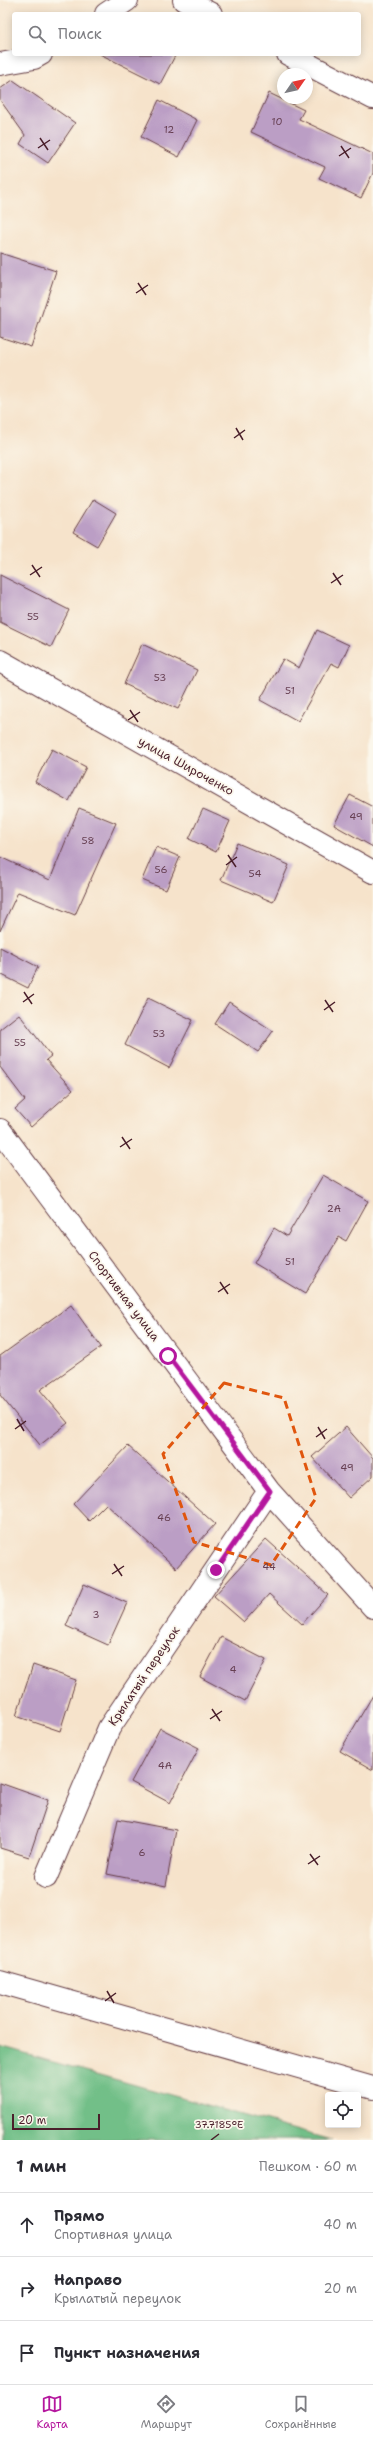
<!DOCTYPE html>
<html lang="ru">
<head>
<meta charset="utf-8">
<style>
	:root { --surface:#fff; --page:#f2f2f3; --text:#2b2b33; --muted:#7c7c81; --line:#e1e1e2; --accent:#b5179e }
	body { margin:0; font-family:"Shantell Sans",sans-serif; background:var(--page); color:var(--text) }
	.controls { position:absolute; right:12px; bottom:12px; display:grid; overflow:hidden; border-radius:4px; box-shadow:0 2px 10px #0003 }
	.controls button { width:36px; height:36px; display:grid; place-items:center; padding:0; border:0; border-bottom:1px solid var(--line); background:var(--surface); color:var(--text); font:20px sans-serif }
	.compass { position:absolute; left:277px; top:68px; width:36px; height:36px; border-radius:50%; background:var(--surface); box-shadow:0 2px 10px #0003; rotate:56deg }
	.scale { position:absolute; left:12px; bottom:10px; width:88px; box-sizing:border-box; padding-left:4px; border:2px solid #4a1f2b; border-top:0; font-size:11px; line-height:14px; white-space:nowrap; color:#4a1f2b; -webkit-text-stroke:3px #fbf7ec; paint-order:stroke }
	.stop { position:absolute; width:12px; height:12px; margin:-9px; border:3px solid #b5179e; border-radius:50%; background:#fff }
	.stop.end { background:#b5179e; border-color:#fff; box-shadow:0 1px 4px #0008 }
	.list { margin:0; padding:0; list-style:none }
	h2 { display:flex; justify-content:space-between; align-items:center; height:52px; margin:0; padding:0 16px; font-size:17px }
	h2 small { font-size:13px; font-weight:400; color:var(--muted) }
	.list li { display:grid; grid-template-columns:26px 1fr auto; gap:12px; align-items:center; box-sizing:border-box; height:64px; padding:0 16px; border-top:1px solid var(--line) }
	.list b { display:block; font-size:15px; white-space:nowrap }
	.list p { margin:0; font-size:13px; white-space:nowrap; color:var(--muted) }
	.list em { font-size:13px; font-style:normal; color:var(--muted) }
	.icon { flex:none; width:22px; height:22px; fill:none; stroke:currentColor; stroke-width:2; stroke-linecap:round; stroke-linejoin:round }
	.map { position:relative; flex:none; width:373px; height:2140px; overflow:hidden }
	.search { position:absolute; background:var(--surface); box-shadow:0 2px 10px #0003; left:12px; right:12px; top:12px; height:44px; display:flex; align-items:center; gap:10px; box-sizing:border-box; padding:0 14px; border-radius:4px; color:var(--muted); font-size:15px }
	.sheet { height:244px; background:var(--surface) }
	nav { display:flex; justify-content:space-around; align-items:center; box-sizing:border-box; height:56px; border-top:1px solid var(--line); background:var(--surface); font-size:11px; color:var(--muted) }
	nav a { display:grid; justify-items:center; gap:2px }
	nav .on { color:var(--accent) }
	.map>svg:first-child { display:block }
	.forest { fill:#72bf88; stroke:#5e6f5a }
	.building { fill:#bb9ec5 }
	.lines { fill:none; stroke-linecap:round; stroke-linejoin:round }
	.minor-casing { stroke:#643c43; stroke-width:24 }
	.minor { stroke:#fff; stroke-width:22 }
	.route { stroke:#b5179e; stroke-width:5 }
	.marked { fill:none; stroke:#e0560e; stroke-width:3; stroke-dasharray:8 5; stroke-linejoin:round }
	.ticks { fill:none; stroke:#4a1f2b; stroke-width:1.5 }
	.labels { text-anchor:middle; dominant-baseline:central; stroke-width:3.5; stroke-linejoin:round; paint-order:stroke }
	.number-label { font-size:10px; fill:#663f52 }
	.street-label { font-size:12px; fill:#4a1f2b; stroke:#fbf7ec }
	.ticks-label { font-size:10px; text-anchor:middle; fill:#4a1f2b; stroke:#fbf7ec; stroke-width:3.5; stroke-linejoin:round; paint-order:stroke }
</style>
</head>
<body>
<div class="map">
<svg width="373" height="2140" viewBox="0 0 373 2140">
	<rect width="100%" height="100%" fill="#fbf7ec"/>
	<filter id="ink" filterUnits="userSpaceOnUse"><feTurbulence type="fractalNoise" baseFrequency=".025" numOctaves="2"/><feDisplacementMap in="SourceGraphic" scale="8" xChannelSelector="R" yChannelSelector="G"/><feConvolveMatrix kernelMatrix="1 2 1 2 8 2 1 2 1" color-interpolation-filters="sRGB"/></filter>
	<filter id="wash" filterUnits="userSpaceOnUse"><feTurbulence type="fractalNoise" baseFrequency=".012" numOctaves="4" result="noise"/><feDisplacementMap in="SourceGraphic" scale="16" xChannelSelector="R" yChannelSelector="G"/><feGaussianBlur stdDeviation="0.9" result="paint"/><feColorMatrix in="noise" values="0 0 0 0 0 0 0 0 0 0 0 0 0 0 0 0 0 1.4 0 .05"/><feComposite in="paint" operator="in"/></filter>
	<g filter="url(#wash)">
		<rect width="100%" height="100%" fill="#f6e3cb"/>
		<path class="forest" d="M0,2047L331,2140H0Z"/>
		<g id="blocks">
			<path class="building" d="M100,54H176L160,84Z
				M13,80L75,123L48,163L20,144L25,135L0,100V89Z
				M269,93L304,110L299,119L373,154V173L361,198L319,178L325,167L251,132Z
				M159,100L197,120L179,157L141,137Z
				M0,253L56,271L31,347L0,337Z
				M93,499L116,513L97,546L73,532Z
				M0,575L69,610L51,647L0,622Z
				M317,630L349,645L339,667L331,663L298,721L260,700L283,659L299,668Z
				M142,644L197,670L178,709L124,684Z
				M52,749L86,767L69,801L35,782Z
				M350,795L373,807V847L334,825Z
				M79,808L116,823L75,915L18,892L0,931V857L50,880Z
				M203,809L230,821L216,852L189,839Z
				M237,843L289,865L273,902L221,880Z
				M156,847L180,857L166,890L142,880Z
				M0,947L38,967L28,988L0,974Z
				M148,998L193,1020L169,1068L125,1045Z
				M229,1002L273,1031L258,1052L215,1024Z
				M19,1014L51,1056L46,1060L73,1090L31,1127L15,1109L25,1100L0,1067V1029Z
				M323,1175L368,1201L346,1241L339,1237L305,1294L254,1263L274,1228L287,1236Z
				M71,1305L101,1347L40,1390L68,1423L40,1445L0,1395V1356Z
				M346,1427L373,1458V1476L349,1498L312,1457Z
				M128,1446L215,1524L176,1568L106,1504L89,1521L73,1504Z
				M266,1539L328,1595L302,1624L269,1594L244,1622L214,1596Z
				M84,1584L127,1603L108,1645L66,1626Z
				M221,1637L266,1660L245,1701L200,1677Z
				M33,1665L76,1680L60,1731L16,1716Z
				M373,1695V1770L340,1751Z
				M160,1728L199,1748L170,1803L131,1782Z
				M0,1783L48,1800L29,1857L0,1848Z
				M118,1819L176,1830L166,1886L107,1874Z"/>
		</g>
	</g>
	<g filter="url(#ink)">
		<use href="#blocks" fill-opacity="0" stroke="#643c43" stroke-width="1"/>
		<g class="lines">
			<g class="minor-casing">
				<path id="minor" d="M184,0L211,14
					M106,14L127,0
					M288,54L373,98
					M0,64L34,58L41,54
					M0,661L373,872
					M0,1130L269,1491L373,1607
					M46,1877L109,1728L269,1491
					M0,1982L373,2088"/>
			</g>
			<use href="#minor" class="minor"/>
		</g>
	</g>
	<g class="lines" filter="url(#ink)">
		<path class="route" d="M168,1356L270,1491L216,1570"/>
	</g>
	<path class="marked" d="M224,1383L284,1398L316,1498L271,1565L194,1542L163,1454Z"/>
	<path class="ticks" d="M40,138L48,150M341,146L349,158M38,148L50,140M339,156L351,148M138,283L146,295M136,293L148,285M236,428L243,440M234,438L245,430M32,565L40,577M333,573L341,585M30,575L42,567M331,583L343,575M130,710L138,722M128,720L140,712M228,855L236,867M226,865L237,857M24,992L32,1004M325,1000L333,1012M23,1002L34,994M324,1010L335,1002M122,1137L130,1149M120,1147L132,1139M220,1282L228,1294M218,1292L230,1284M17,1419L24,1431M318,1427L325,1439M15,1429L26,1421M316,1437L327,1429M114,1564L122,1576M112,1574L124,1566M212,1709L220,1721M210,1719L222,1711M310,1854L318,1865M308,1864L320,1856M107,1991L114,2003M105,2001L116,1993M211,2140L219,2134"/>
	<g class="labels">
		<g class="number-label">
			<text x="277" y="121">10</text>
			<text x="169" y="129">12</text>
			<text x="33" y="616">55</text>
			<text x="160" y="677">53</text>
			<text x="290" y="690">51</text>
			<text x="356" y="816">49</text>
			<text x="88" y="840">58</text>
			<text x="161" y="869">56</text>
			<text x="255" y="873">54</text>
			<text x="159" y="1033">53</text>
			<text x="20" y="1042">55</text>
			<text x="334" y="1208">2А</text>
			<text x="290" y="1261">51</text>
			<text x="347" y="1467">49</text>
			<text x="164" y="1517">46</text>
			<text x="269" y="1566">44</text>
			<text x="96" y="1614">3</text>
			<text x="233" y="1669">4</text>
			<text x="165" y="1765">4А</text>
			<text x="142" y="1852">6</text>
		</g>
		<g class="street-label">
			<text transform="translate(186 766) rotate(29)">улица Широченко</text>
			<text transform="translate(124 1296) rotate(53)">Спортивная улица</text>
			<text transform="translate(144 1676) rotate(-56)">Крылатый переулок</text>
		</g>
	</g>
	<g class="ticks-label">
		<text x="219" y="2128">37.7185°E</text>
	</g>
</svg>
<div class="controls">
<button><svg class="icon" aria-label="locate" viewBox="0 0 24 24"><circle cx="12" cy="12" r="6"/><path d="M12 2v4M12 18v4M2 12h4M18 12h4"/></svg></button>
</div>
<svg class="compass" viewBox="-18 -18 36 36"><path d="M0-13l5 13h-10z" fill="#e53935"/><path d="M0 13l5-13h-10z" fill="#7c7c81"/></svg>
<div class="scale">20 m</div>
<div class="stop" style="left:168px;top:1356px"></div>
<div class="stop end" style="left:216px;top:1570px"></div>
<div class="search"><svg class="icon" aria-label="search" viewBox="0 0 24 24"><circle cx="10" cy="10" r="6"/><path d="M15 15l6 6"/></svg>Поиск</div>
</div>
<section class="sheet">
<h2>1 мин<small>Пешком · 60 m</small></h2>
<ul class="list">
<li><svg class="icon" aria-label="ahead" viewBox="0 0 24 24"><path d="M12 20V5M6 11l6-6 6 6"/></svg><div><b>Прямо</b><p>Спортивная улица</p></div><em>40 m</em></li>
<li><svg class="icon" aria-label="right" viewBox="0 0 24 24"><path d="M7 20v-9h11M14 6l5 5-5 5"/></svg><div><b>Направо</b><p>Крылатый переулок</p></div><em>20 m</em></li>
<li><svg class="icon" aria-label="arrive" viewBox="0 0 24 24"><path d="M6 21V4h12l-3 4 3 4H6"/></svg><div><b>Пункт назначения</b></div></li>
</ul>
</section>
<nav>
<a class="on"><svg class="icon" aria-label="map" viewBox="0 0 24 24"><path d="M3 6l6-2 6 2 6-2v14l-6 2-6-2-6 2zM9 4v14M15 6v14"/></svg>Карта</a>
<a><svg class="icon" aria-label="directions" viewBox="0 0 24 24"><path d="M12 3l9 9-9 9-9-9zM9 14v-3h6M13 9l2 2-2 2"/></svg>Маршрут</a>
<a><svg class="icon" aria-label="saved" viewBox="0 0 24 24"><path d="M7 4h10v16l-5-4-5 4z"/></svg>Сохранённые</a>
</nav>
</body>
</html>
